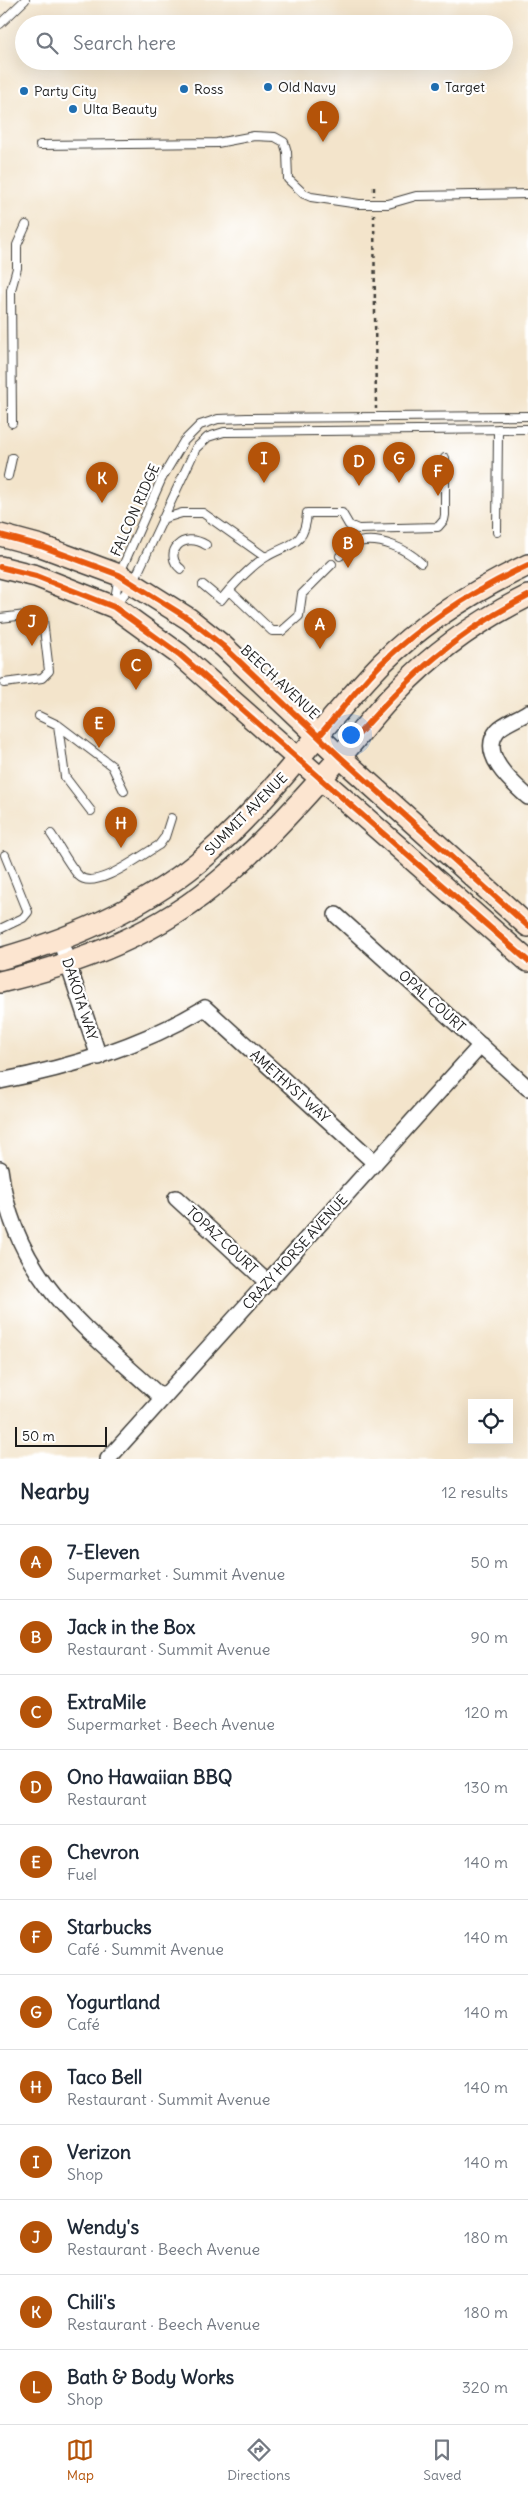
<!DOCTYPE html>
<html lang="en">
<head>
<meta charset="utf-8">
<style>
	:root { --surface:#fff; --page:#f6f6f7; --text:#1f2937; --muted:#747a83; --line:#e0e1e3; --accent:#b45309 }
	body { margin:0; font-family:Delius,sans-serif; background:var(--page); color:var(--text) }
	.controls { position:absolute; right:15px; bottom:15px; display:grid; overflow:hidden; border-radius:0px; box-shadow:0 5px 20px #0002 }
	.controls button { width:45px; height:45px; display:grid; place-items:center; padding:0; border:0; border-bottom:1px solid var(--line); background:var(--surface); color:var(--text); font:25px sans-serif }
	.scale { position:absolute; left:15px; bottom:12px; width:92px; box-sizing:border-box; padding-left:5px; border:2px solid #1c1c1c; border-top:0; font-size:14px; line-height:18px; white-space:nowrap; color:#1c1c1c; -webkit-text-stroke:4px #fff; paint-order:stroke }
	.you { position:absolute; left:350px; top:734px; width:18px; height:18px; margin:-12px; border:4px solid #fff; border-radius:50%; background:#1a73e8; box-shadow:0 0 0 8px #1a73e833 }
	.badge { display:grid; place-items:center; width:32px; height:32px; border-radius:50%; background:var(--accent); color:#fff; font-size:16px; font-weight:700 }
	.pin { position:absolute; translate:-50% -41px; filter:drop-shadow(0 1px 2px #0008) }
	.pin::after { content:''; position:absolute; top:26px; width:18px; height:15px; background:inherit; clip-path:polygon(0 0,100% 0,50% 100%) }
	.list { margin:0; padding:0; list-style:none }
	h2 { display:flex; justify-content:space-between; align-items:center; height:65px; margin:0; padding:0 20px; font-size:21px }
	h2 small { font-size:16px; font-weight:400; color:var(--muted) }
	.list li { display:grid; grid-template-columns:32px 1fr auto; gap:15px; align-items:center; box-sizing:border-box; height:75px; padding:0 20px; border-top:1px solid var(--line) }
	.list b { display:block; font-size:19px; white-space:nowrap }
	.list p { margin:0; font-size:16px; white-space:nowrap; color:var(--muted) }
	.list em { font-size:16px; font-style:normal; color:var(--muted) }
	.icon { flex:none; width:28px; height:28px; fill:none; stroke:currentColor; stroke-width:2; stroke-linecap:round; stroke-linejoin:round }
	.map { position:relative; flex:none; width:528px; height:1459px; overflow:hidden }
	.search { position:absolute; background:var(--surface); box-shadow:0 5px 20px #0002; left:15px; right:15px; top:15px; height:55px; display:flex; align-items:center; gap:12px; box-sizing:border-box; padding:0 18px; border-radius:28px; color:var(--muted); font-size:19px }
	.sheet { height:965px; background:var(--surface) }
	nav { display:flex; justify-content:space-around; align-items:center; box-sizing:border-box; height:70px; border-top:1px solid var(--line); background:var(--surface); font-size:14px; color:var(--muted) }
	nav a { display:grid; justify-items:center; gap:2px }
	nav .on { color:var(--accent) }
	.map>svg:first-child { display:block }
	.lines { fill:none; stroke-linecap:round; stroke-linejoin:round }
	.lane-casing { stroke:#3c3a36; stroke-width:10 }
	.street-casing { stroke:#3c3a36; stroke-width:18 }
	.secondary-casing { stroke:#3c3a36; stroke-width:24 }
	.path { stroke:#3c3a36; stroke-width:2.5; stroke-dasharray:4 4; stroke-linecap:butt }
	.lane { stroke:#fff; stroke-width:8 }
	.street { stroke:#fff; stroke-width:15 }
	.secondary { stroke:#fce5d0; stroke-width:21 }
	.cycleway-casing { stroke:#fff; stroke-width:9 }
	.cycleway { stroke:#e8590c; stroke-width:6 }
	.poi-dot { fill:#1f6fb2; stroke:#fff; stroke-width:2 }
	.labels { text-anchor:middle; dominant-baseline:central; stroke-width:4.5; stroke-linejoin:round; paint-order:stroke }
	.poi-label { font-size:14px; fill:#1c1c1c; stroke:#fff; text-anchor:start }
	.street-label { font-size:14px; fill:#1c1c1c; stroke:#fff }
</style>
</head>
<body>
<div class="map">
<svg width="528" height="1459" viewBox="0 0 528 1459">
	<rect width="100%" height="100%" fill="#fff"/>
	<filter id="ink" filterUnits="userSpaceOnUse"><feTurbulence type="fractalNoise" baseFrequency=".02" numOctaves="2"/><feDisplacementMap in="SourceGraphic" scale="10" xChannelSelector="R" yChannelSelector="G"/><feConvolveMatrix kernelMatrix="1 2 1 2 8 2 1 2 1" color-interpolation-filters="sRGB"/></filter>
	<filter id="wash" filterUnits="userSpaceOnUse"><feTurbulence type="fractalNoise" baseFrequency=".0096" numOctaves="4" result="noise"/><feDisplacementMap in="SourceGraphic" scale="20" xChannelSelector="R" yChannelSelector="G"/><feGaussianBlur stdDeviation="1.12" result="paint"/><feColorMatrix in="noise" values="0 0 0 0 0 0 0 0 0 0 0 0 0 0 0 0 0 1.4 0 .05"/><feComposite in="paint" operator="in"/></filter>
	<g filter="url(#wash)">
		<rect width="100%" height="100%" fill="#f3e4cb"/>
	</g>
	<g filter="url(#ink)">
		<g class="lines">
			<g class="lane-casing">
				<path id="lane" d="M0,24L25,0
					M40,145L217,143L254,136L275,137L284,142L287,152L288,179L304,194L311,197L359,204H388L416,196L528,194
					M12,423L11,290L17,268V245L26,225
					M8,476L12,458
					M162,519L182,513H203L265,557
					M497,532L498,429
					M340,556C346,551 351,544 359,542C380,537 407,549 421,563
					M181,569C162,554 182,530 206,545
					M203,585L221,600C231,587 252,565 266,557C289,543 305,547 307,513H342L349,525L358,529L438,527L444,520L445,515V458
					M229,590L272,631H282L299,616L302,594L332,564
					M114,605L119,575L162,478L184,441L200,425L218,419L247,418L528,416
					M115,606L133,583L196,448L208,437L224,432L528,429
					M0,618L35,614L43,620L49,671L42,678L4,683
					M39,716L58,725L112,766L124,791
					M58,725L65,777L91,811
					M51,834C60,847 68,864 79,876C95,892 143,854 159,845L165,837L171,818
					M0,929L23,918L28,912L5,855"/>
			</g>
			<g class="street-casing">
				<path id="street" d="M528,712C521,717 503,724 498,730C478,753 511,782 528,797
					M336,915L528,1088
					M60,940L99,1057
					M0,1081C72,1067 141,1046 205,1008L375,1163
					M0,1169C14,1280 86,1328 162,1398
					M176,1198L268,1283
					M108,1459L481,1045"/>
			</g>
			<g class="secondary-casing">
				<path id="secondary" d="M0,535L41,546L119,575L189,619L223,646L340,757L528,926
					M0,567L36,576L114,607L179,654L528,961
					M0,959C75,938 148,906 208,854C273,797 321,726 381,664C423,622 475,590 528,565
					M0,982C82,963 160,933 224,877C266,841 304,799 340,757C359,735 376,712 397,691C434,652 480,620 528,596"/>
			</g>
			<path class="path" d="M374,187V196
				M374,214L376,409"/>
			<use href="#lane" class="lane"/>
			<use href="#street" class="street"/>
			<use href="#secondary" class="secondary"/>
			<g class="cycleway-casing">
				<path id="cycleway" d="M0,535L41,546L119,575L189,619L223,646L340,757L528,926
					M0,567L36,576L114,607L179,654L528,961
					M319,736C340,712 359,686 382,663C425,621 475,590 528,565
					M357,736C409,676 456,633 528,596"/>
			</g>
			<use href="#cycleway" class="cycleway"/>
		</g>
	</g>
	<g class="poi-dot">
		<circle cx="268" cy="87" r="5"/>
		<circle cx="435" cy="87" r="5"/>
		<circle cx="184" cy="89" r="5"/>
		<circle cx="24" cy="91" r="5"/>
		<circle cx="73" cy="109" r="5"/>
	</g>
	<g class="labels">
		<g class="poi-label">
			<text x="278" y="87">Old Navy</text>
			<text x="445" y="87">Target</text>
			<text x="194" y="89">Ross</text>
			<text x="34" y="91">Party City</text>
			<text x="83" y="109">Ulta Beauty</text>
		</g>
		<g class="street-label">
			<text transform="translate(135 510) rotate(-66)">FALCON RIDGE</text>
			<text transform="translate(280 682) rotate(43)">BEECH AVENUE</text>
			<text transform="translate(246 814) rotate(-45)">SUMMIT AVENUE</text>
			<text transform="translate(80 999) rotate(72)">DAKOTA WAY</text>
			<text transform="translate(432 1001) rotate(42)">OPAL COURT</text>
			<text transform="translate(290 1086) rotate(42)">AMETHYST WAY</text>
			<text transform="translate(222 1240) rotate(43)">TOPAZ COURT</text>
			<text transform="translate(295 1252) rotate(-48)">CRAZY HORSE AVENUE</text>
		</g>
	</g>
</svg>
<div class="controls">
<button><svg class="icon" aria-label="locate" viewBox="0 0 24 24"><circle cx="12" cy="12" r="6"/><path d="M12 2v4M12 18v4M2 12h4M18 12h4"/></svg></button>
</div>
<div class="scale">50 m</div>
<div class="you"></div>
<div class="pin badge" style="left:320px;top:649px">A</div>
<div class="pin badge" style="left:348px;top:568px">B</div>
<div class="pin badge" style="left:136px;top:690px">C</div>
<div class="pin badge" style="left:359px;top:486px">D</div>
<div class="pin badge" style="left:99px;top:748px">E</div>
<div class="pin badge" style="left:438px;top:496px">F</div>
<div class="pin badge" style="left:399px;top:483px">G</div>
<div class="pin badge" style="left:121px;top:848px">H</div>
<div class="pin badge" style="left:264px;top:483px">I</div>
<div class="pin badge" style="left:32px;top:646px">J</div>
<div class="pin badge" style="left:102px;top:503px">K</div>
<div class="pin badge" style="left:323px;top:142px">L</div>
<div class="search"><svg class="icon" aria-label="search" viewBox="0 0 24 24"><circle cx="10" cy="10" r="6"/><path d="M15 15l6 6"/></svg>Search here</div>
</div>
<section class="sheet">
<h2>Nearby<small>12 results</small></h2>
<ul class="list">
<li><span class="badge">A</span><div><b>7-Eleven</b><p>Supermarket · Summit Avenue</p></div><em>50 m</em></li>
<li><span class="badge">B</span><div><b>Jack in the Box</b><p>Restaurant · Summit Avenue</p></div><em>90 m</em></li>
<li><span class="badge">C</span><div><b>ExtraMile</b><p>Supermarket · Beech Avenue</p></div><em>120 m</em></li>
<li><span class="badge">D</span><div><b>Ono Hawaiian BBQ</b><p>Restaurant</p></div><em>130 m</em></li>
<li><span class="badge">E</span><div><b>Chevron</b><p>Fuel</p></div><em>140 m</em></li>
<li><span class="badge">F</span><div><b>Starbucks</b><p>Café · Summit Avenue</p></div><em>140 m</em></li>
<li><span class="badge">G</span><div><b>Yogurtland</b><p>Café</p></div><em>140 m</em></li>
<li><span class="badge">H</span><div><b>Taco Bell</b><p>Restaurant · Summit Avenue</p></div><em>140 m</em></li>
<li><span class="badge">I</span><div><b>Verizon</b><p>Shop</p></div><em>140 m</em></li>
<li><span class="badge">J</span><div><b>Wendy's</b><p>Restaurant · Beech Avenue</p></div><em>180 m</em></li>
<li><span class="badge">K</span><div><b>Chili's</b><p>Restaurant · Beech Avenue</p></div><em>180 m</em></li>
<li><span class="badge">L</span><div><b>Bath &amp; Body Works</b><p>Shop</p></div><em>320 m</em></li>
</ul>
</section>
<nav>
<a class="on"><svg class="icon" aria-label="map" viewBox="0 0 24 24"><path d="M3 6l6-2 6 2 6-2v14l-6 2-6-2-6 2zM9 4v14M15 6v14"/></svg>Map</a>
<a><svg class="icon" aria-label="directions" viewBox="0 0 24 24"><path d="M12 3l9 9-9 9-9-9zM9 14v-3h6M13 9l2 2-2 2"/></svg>Directions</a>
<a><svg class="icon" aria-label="saved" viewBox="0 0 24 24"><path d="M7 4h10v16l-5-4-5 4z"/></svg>Saved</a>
</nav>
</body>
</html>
